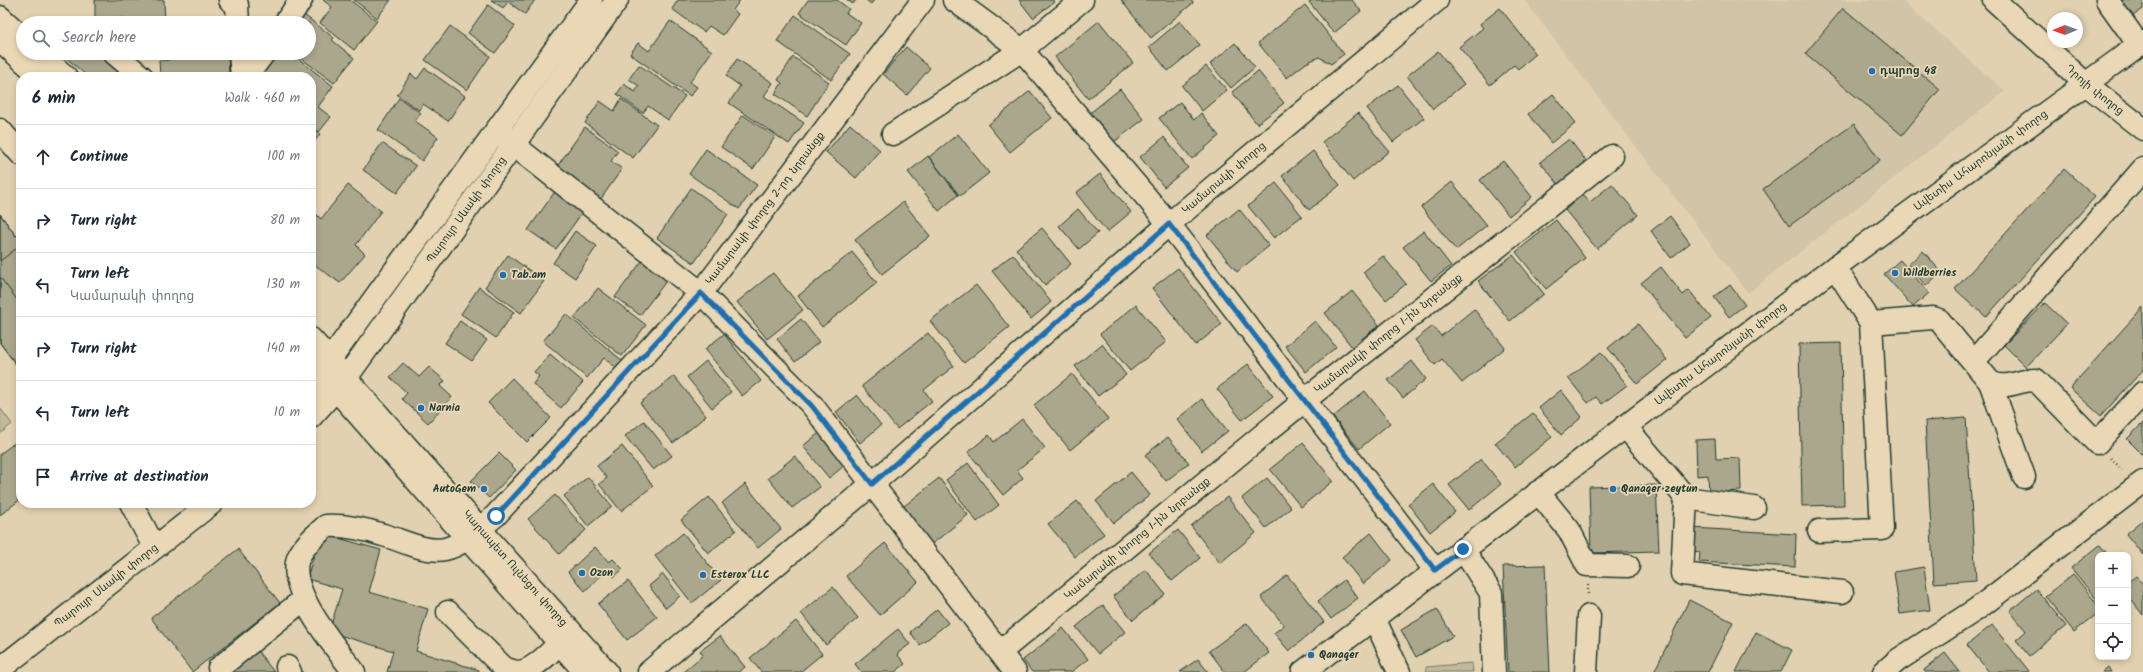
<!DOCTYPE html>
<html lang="en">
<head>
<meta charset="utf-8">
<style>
	:root { --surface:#fff; --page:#f6f6f7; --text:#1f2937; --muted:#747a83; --line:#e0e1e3 }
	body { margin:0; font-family:Kalam,"Noto Sans Armenian",sans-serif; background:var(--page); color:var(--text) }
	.controls { position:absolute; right:12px; bottom:12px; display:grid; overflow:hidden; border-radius:8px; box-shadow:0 2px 6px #0003 }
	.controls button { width:36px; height:36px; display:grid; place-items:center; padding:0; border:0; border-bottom:1px solid var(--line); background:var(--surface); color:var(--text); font:20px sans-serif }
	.compass { position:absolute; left:2047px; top:12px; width:36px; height:36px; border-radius:50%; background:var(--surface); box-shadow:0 2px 6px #0003; rotate:269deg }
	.stop { position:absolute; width:12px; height:12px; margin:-9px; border:3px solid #1f6fb2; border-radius:50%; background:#fff }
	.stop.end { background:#1f6fb2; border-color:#fff; box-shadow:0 1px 4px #0008 }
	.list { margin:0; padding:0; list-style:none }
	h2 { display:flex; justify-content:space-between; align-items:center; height:52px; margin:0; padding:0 16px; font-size:17px }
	h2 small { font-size:13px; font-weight:400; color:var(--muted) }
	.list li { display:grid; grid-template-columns:26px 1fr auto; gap:12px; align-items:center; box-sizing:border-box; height:64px; padding:0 16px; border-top:1px solid var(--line) }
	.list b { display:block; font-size:15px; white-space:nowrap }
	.list p { margin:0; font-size:13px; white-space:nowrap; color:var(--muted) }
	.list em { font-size:13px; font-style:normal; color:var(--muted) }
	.icon { flex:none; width:22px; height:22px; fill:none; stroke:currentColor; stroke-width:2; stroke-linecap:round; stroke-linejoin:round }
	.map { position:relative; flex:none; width:2143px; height:672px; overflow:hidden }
	.search { position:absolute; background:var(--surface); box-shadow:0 2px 6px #0003; left:16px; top:16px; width:300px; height:44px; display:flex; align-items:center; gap:10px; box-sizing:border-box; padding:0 14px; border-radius:22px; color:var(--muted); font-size:15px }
	.panel { position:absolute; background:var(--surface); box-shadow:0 2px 6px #0003; left:16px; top:72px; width:300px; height:436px; border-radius:16px }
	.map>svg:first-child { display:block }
	.built { fill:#d2c4a6 }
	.green { fill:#c2b89c; stroke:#707a68 }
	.building { fill:#aba78d; stroke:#1f3d34 }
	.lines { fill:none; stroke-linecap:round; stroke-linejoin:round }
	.minor-casing { stroke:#1f3d34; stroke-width:25 }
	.path { stroke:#1f3d34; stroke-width:2.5; stroke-dasharray:1 3; stroke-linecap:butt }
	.minor { stroke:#ead7b5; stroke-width:22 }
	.route { stroke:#1f6fb2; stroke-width:5 }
	.poi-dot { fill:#1f6fb2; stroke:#ead7b5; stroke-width:1.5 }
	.labels { text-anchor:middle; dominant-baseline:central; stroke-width:3.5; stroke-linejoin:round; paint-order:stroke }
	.poi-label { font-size:11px; font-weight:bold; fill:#1f3d34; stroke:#ead7b5; text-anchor:start }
	.street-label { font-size:11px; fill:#1f3d34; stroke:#ead7b5 }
</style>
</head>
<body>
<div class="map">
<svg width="2143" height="672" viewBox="0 0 2143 672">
	<rect width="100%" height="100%" fill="#e2d1b0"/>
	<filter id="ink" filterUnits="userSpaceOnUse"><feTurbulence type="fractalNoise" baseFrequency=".025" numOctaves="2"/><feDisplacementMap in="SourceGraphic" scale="8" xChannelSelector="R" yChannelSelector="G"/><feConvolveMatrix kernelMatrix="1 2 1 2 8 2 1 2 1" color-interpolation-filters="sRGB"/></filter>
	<g filter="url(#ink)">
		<path class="built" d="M1524,0H1901L2005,91L1748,293Z"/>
		<path class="green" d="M0,408L12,424L0,434Z
			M1472,663L1473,672H1427L1426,667Z"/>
		<path class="building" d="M95,0H164L165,23H125V18L95,19Z
			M323,0H350L377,21L354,50L320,23L332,7Z
			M354,0H391L377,18Z
			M491,0H535L525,14L508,2L503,8Z
			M678,0H740L733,10L738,14L723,35L709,26L704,32L672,9Z
			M808,0H837L849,9L846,13L861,23L846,45L799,13Z
			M847,0H856L853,4Z
			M866,0H874L871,4Z
			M1019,0H1053L1054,2L1033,18Z
			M1121,0H1191L1193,3L1151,38Z
			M1312,0H1352L1361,11L1334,33L1309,2Z
			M2112,0H2143V9L2127,20Z
			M488,5L515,26L495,53L468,33Z
			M1305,5L1344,54L1331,64L1319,57L1306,63L1287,78L1258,43Z
			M1500,8L1536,54L1518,69L1514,65L1490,85L1459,47L1483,28L1480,24Z
			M1843,8L1940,89L1902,135L1805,54Z
			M303,14L334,38L332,40L354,58L334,83L298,56L300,53H309V42L313,37L309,34V23H296Z
			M795,15L850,54L831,80L777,41Z
			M232,19V23H167V21Z
			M670,21L712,51L690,82L697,87L690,96L630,54L638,43L649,51Z
			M1099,21L1133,63L1088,99L1055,57Z
			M1180,21L1200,45L1168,71L1149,47Z
			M450,26L490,56L467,90L425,60Z
			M1235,43L1255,67L1231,88L1210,64Z
			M906,47L930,68L907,95L883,74Z
			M1438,51L1464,84L1433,109L1407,76Z
			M61,53H101L128,77H88Z
			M168,53H228L229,77H160L159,60H168Z
			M278,53H291L333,86L318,107L331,117L319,132L311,126V77H259Z
			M793,57L829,82L807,116L775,94L782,83L778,80Z
			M737,59L773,83L764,96L804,123L789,144L729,103L740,86L726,76Z
			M639,65L685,96L668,120L648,106L643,113L617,94L624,84L635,92L639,86L629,79Z
			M1206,66L1227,90L1202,111L1182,86Z
			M425,68L465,96L448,121L423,104L419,110L397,95L411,74L417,79Z
			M1258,71L1284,103L1257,124L1232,92Z
			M1398,85L1424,118L1393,142L1367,108Z
			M1120,89L1144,119L1114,142L1090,113Z
			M1030,91L1052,118L1010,152L988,125Z
			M1553,94L1576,123L1551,143L1528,114Z
			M399,98L421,113L415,121L438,137L422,161L378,130Z
			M621,99L657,125L633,158L585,123L600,101L614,111Z
			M1180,102L1194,120L1201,113L1219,136L1192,159L1159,118Z
			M1358,113L1389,151L1353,181L1322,142Z
			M743,115L775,137L753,169L721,147Z
			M850,124L880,150L856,178L826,152Z
			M1854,124L1880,160L1789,226L1763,189Z
			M311,127L320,134L311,146Z
			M585,127L618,151L611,161L622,169L600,200L556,168Z
			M958,134L989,173L960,196L929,157Z
			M1164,137L1188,168L1164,187L1140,157Z
			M1569,139L1587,162L1559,185L1540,162Z
			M382,143L416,166L397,193L363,170Z
			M706,149L757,185L739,209L689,174Z
			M1313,151L1340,185L1309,210L1282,176Z
			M928,156L958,195L939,211L908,172Z
			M1503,161L1532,197L1509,216L1480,180Z
			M2064,169L2095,197L1986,317L1955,289Z
			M1100,174L1131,212L1107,232L1076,193Z
			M1452,182L1487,225L1456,250L1421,207Z
			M1276,183L1302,216L1274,238L1248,206Z
			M1612,184L1638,215L1597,249L1565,210L1583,194L1590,202Z
			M348,185L381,211L356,245L365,254L340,283L311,262V209L321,219Z
			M691,188L728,214L694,263L657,238Z
			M556,190L584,210L556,249L528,230Z
			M903,202L930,236L882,274L855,240Z
			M1078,209L1098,233L1079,249L1059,226Z
			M1239,209L1269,246L1237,272L1207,235Z
			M0,214L16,236L21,232V245L0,261Z
			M0,214L16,236L21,232V371L0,343Z
			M1670,216L1690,243L1671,258L1651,231Z
			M1556,220L1585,258L1546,289L1516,252Z
			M1042,228L1071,264L1045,285L1016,249Z
			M575,231L597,246L575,278L553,263Z
			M1424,231L1451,266L1431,281L1403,247Z
			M1923,251L1941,272L1926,286L1908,265Z
			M852,252L877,283L822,327L798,296Z
			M1013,254L1051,302L1031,319L992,271Z
			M508,255L544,281L521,313L485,287Z
			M1513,255L1544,294L1510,321L1478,281Z
			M1383,256L1406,284L1386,300L1363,272Z
			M1900,260L1929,293L1913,307L1884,274Z
			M642,261L667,280L640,315L615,297Z
			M1661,267L1683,295L1689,290L1711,318L1685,338L1641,283Z
			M1178,268L1222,324L1196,345L1152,288Z
			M773,273L803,310L767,339L737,302Z
			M0,277L21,305V371L0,343Z
			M976,285L1009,327L964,363L930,321Z
			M1730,285L1745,305L1729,317L1714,297Z
			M479,287L514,312L496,338L461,314Z
			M598,288L646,325L622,356L574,318Z
			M1352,291L1379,325L1352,347L1325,313Z
			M2045,303L2067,324L2026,367L2004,345Z
			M1136,305L1166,342L1130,371L1100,334Z
			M2143,307V370L2101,416L2070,388Z
			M1474,309L1505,348L1462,383L1442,359L1435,365L1415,340L1433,326L1441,336Z
			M566,314L624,362L618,369L604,358L587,378L543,341Z
			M801,319L819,342L795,362L777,339Z
			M460,321L487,340L472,361L445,343Z
			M1315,321L1336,347L1306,372L1285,346Z
			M1638,324L1667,360L1637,384L1608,348Z
			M928,333L954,366L924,390L932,401L897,429L862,386Z
			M724,334L761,381L742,396L705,349Z
			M1841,343L1844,505L1802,506L1799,344Z
			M1102,344L1126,375L1098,396L1075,366Z
			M1601,352L1627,385L1602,404L1596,397L1588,403L1568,378Z
			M550,354L583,382L561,408L533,384L539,376L534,372Z
			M706,361L731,392L712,408L687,377Z
			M1412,361L1426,379L1403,398L1388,380Z
			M403,363L419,377L429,367L445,381L440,386L452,397L428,423L402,399L407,393L390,377Z
			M1248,364L1273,396L1242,420L1217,389Z
			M1072,374L1108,419L1070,450L1034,405Z
			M674,376L706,416L673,443L640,403Z
			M512,378L551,418L527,442L488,403Z
			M1561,390L1582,417L1561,435L1539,408Z
			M1365,391L1390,423L1359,449L1333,417Z
			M857,395L881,425L860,443L836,412Z
			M1202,399L1228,431L1202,451L1177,419Z
			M1533,413L1552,437L1515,467L1495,443Z
			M1966,418L1976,580L1934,583L1925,421Z
			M1022,419L1045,448L1017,470L1023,478L1003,495L968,452L989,435L994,442Z
			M644,421L672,456L653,470L625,436Z
			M2143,423V455L2127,439Z
			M824,429L850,461L829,478L803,446Z
			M1168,437L1189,463L1166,481L1145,455Z
			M21,438V499L0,515V454Z
			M1715,439L1716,459L1740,458L1741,491L1709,493L1708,475L1697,476L1696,440Z
			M1303,443L1333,481L1301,507L1270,469Z
			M622,446L653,486L621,511L599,484L607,478L597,466Z
			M499,453L516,470L489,498L471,481Z
			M795,456L820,487L792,508L768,478Z
			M1481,459L1501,484L1469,510L1449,485Z
			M968,463L999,505L977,522L946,480Z
			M1131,472L1150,495L1114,523L1096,501Z
			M588,477L612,506L588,526L564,496Z
			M939,478L968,515L932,544L903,507Z
			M1267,478L1291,508L1266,528L1242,498Z
			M745,484L781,529L758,548L722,503Z
			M1433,484L1455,512L1430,532L1408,504Z
			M1656,485L1659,551L1591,553L1589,487Z
			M555,495L586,530L559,554L528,519Z
			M709,497L736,531L708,553L681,520Z
			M1227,497L1256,533L1220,563L1191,526Z
			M1077,501L1104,534L1075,557L1048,524Z
			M2143,520V555L2126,534Z
			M1692,528L1796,534L1795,567L1699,562L1700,552L1691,551Z
			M1178,530L1200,558L1172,581L1149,553Z
			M320,533L381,550L369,592L428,609L416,651L479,670V672H387L393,651L329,632L342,589L307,579Z
			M683,533L721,580L692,603L655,556Z
			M1371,533L1392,560L1363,584L1342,557Z
			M885,543L918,582L880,615L846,576Z
			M2100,545L2108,555H2098V601L2071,568Z
			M595,547L609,562L613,559L623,569L614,577L607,570L585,591L568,572Z
			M238,549L280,603L192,672L151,618Z
			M1545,565L1550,672H1508L1503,566Z
			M1924,567L1930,610L1900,614L1894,572Z
			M1146,570L1165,594L1133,620L1113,596Z
			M663,574L680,596L666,608L649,586Z
			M2073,574L2098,605V613L2074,632L2045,596Z
			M1287,575L1324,622L1289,651L1274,633L1284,625L1261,597Z
			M2136,576L2143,584V615L2128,596V582Z
			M1344,580L1358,598L1331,619L1318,601Z
			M628,581L657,617L627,640L598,604Z
			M833,587L858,618L826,645L801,613Z
			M2036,589L2066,626L2029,656L2016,640L2026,631L2010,611Z
			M1689,600L1733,622L1708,672H1654Z
			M1103,605L1125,632L1098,654L1076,627Z
			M937,609L948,623L920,645L910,632Z
			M1437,609L1453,636L1416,657L1401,630Z
			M796,621L822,654L800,672H761L750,658Z
			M1247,623L1269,653L1244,672H1225L1209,651Z
			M1992,625L2029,671L2028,672H1989L1967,645Z
			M1063,628L1088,659L1071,672H1032L1023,660Z
			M898,629L910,644L897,654L905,664L895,672H861L855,664Z
			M1756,632L1792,650L1781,672H1736Z
			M720,636L745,667L739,672H683L703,655L700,651Z
			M256,649L274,672H227Z
			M1945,653L1960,672H1925L1924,670Z
			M1198,659L1208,672H1180Z
			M2108,667L2111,672H2102Z"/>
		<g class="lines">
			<g class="minor-casing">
				<g id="minor">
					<path d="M230,0L237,5L238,23"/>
					<path d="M954,0L1022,50L1169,224L1435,570"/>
					<path id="s1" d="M1994,0L2087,85L2143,129"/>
					<path d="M2107,0L2139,45"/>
					<path d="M0,17L23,38"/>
					<path d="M285,23L301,0"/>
					<path d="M0,40L41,77"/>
					<path d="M39,53L66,77"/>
					<path d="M114,53L142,77"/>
					<path d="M240,53L242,77"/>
					<path d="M246,77L264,53"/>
					<path d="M0,130L21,154"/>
					<path d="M496,131L701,293L812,405L1015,672"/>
					<path d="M893,134L1022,50L1082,0"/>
					<path d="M1871,323L1933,318L1939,320L1990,382C2007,391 2019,379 2036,380L2097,443L2143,393"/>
					<path id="s2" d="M311,339L607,672"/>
					<path d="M1974,361L2143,169"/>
					<path d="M327,379L585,672"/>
					<path d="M1990,382L2024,477"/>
					<path d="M311,386L591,0"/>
					<path id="s3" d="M311,417L346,378L617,0"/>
					<path d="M1625,426L1686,498L1754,508"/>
					<path d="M1538,492L1569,530L1587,565L1628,566"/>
					<path d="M1686,498L1682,574L1842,592"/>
					<path d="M131,503L149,537"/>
					<path d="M1819,531L1882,529L1871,323L1835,267"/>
					<path d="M1463,549L1491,593L1494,672"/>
					<path d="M448,612L504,668C509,670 514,672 520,672C535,670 559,644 569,633"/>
					<path d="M1374,618L1399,672"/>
					<path id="s4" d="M1000,652L1305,400L1612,156"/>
					<path d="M287,667L290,672"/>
					<path d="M219,668L304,599"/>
					<path id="s5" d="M0,669L212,503"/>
					<path id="s6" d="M354,672C336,648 284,588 299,556C305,544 316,535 326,526C345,525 364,529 383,535C402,540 425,553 445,549C464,545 481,527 495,516L701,293L923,0"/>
					<path id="s7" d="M649,672L872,484L1169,224L1437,0"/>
					<path id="s8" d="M1303,672L1835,267L2143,42"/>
					<path d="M1586,672L1589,616"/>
					<path d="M1884,672L1898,660L1977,609L2143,482"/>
				</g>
			</g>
			<path class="path" d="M2111,458L2122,470
				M1588,585V596"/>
			<use href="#minor" class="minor"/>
		</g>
	</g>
	<g class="lines" filter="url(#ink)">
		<path class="route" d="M496,516L701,293L812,406L872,484L1169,224L1435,570L1463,549"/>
	</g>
	<g class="poi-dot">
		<circle cx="1872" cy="71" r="4"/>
		<circle cx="1895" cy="273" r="4"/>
		<circle cx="503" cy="275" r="4"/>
		<circle cx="421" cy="408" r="4"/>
		<circle cx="484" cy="489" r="4"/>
		<circle cx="1613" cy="489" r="4"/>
		<circle cx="582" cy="573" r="4"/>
		<circle cx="703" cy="575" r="4"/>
		<circle cx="1311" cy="655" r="4"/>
	</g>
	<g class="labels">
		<g class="poi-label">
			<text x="1880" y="71">դպրոց 48</text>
			<text x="1903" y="273">Wildberries</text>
			<text x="511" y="275">Tab.am</text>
			<text x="429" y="408">Narnia</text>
			<text x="476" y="489" text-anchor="end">AutoGem</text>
			<text x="1621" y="489">Qanaqer zeytun</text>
			<text x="590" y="573">Ozon</text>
			<text x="711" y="575">Esterox LLC</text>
			<text x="1319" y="655">Qanaqer</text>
		</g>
		<g class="street-label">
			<text stroke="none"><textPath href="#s1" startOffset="135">Դրոյի փողոց</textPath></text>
			<text stroke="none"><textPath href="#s8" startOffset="849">Ավետիս Ահարոնյանի փողոց</textPath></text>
			<text stroke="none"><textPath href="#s7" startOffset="758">Կամարակի փողոց</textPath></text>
			<text stroke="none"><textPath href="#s6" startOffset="766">Կամարակի փողոց 2-րդ նրբանցք</textPath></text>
			<text stroke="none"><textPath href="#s3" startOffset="259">Պարույր Սևակի փողոց</textPath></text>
			<text stroke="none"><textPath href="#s4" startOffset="502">Կամարակի փողոց 1-ին նրբանցք</textPath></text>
			<text stroke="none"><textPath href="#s8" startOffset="525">Ավետիս Ահարոնյանի փողոց</textPath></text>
			<text stroke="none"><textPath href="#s4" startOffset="178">Կամարակի փողոց 1-ին նրբանցք</textPath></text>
			<text stroke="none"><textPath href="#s2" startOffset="307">Կարապետ Ուլնեցու փողոց</textPath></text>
			<text stroke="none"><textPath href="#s5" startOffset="135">Պարույր Սևակի փողոց</textPath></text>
		</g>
	</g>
</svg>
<div class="controls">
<button>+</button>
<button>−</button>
<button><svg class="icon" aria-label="locate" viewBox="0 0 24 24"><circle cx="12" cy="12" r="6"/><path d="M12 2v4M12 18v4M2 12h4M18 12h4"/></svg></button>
</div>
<svg class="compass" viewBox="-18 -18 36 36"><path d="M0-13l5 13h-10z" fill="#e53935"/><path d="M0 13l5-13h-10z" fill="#747a83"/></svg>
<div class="stop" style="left:496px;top:516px"></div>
<div class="stop end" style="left:1463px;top:549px"></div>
<div class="search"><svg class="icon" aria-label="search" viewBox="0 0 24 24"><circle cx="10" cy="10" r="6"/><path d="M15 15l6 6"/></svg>Search here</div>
<section class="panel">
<h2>6 min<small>Walk · 460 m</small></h2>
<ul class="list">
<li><svg class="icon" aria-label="ahead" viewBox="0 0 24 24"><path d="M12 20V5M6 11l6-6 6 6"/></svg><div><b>Continue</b></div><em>100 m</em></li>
<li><svg class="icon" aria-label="right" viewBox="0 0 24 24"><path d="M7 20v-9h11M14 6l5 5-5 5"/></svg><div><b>Turn right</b></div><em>80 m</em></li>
<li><svg class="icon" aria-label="left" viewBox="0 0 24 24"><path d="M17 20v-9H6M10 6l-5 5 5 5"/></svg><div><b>Turn left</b><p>Կամարակի փողոց</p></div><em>130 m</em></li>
<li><svg class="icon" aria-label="right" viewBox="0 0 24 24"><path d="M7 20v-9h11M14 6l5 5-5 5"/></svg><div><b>Turn right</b></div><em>140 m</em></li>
<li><svg class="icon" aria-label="left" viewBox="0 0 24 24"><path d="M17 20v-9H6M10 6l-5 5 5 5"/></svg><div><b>Turn left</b></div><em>10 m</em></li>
<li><svg class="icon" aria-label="arrive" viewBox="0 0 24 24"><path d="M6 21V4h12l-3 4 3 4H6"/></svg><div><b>Arrive at destination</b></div></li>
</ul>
</section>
</div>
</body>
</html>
